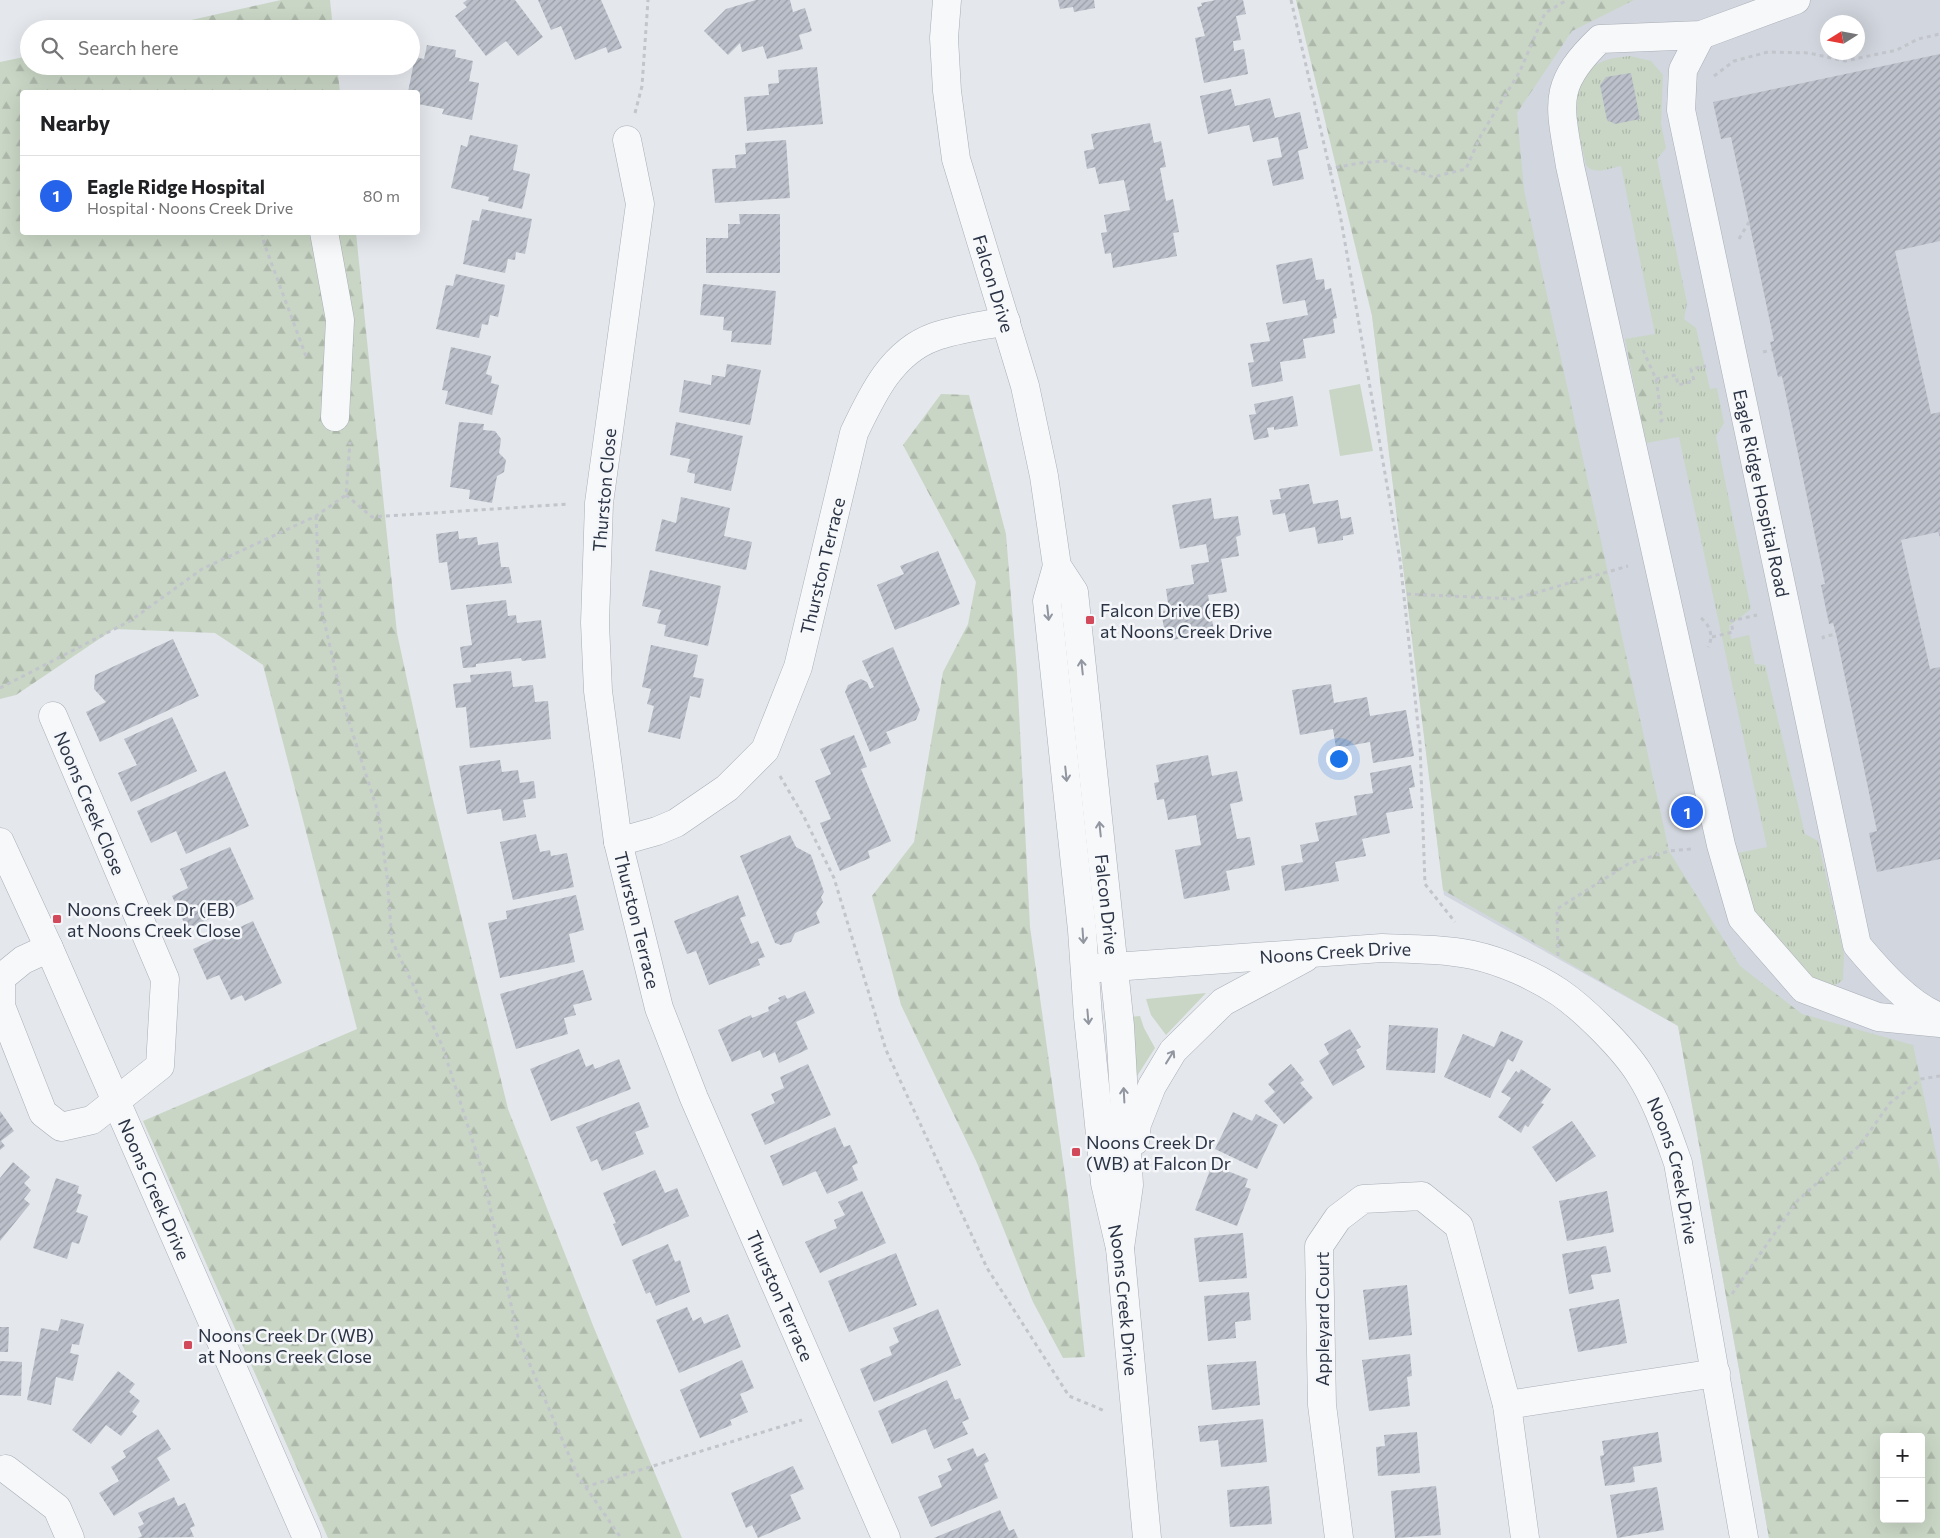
<!DOCTYPE html>
<html lang="en">
<head>
<meta charset="utf-8">
<style>
	:root { --surface:#fff; --page:#f6f6f6; --text:#202124; --muted:#757577; --line:#e0e0e0; --accent:#2563eb }
	body { margin:0; font-family:Commissioner,sans-serif; background:var(--page); color:var(--text) }
	.controls { position:absolute; right:15px; bottom:15px; display:grid; overflow:hidden; border-radius:5px; box-shadow:0 5px 20px #0002 }
	.controls button { width:45px; height:45px; display:grid; place-items:center; padding:0; border:0; border-bottom:1px solid var(--line); background:var(--surface); color:var(--text); font:25px sans-serif }
	.compass { position:absolute; left:1820px; top:15px; width:45px; height:45px; border-radius:50%; background:var(--surface); box-shadow:0 5px 20px #0002; rotate:259deg }
	.you { position:absolute; left:1338px; top:758px; width:18px; height:18px; margin:-12px; border:4px solid #fff; border-radius:50%; background:#1a73e8; box-shadow:0 0 0 8px #1a73e833 }
	.badge { display:grid; place-items:center; width:32px; height:32px; border-radius:50%; background:var(--accent); color:#fff; font-size:16px; font-weight:700 }
	.pin { position:absolute; translate:-50% -50%; border:2px solid #fff; box-shadow:0 1px 5px #0006 }
	.list { margin:0; padding:0; list-style:none }
	h2 { display:flex; justify-content:space-between; align-items:center; height:65px; margin:0; padding:0 20px; font-size:21px }
	h2 small { font-size:16px; font-weight:400; color:var(--muted) }
	.list li { display:grid; grid-template-columns:32px 1fr auto; gap:15px; align-items:center; box-sizing:border-box; height:80px; padding:0 20px; border-top:1px solid var(--line) }
	.list b { display:block; font-size:19px; white-space:nowrap }
	.list p { margin:0; font-size:16px; white-space:nowrap; color:var(--muted) }
	.list em { font-size:16px; font-style:normal; color:var(--muted) }
	.icon { flex:none; width:28px; height:28px; fill:none; stroke:currentColor; stroke-width:2; stroke-linecap:round; stroke-linejoin:round }
	.map { position:relative; flex:none; width:1940px; height:1538px; overflow:hidden }
	.search { position:absolute; background:var(--surface); box-shadow:0 5px 20px #0002; left:20px; top:20px; width:400px; height:55px; display:flex; align-items:center; gap:12px; box-sizing:border-box; padding:0 18px; border-radius:28px; color:var(--muted); font-size:19px }
	.panel { position:absolute; background:var(--surface); box-shadow:0 5px 20px #0002; left:20px; top:90px; width:400px; height:145px; border-radius:5px }
	.map>svg:first-child { display:block }
	.built { fill:#d2d6de; fill-rule:evenodd }
	.grass { fill:url(#grass-tufts) }
	.forest { fill:url(#forest-firs); fill-rule:evenodd }
	.green { fill:#c9d6c5 }
	.building { fill:url(#building-hatch) }
	.lines { fill:none; stroke-linecap:round; stroke-linejoin:round }
	.minor-casing { stroke:#a9aeb7; stroke-width:29 }
	.path { stroke:#c2c5cb; stroke-width:3; stroke-dasharray:4 4; stroke-linecap:butt }
	.minor { stroke:#f7f8fa; stroke-width:28 }
	.oneway { stroke:#9196a0 }
	.poi-dot { fill:#d1495b; stroke:#f4f6f9; stroke-width:2 }
	.labels { text-anchor:middle; dominant-baseline:central; stroke-width:5; stroke-linejoin:round; paint-order:stroke }
	.street-label { font-size:18px; fill:#2b3445; stroke:#f4f6f9 }
	.poi-label { font-size:18px; fill:#2b3445; stroke:#f4f6f9; text-anchor:start }
</style>
</head>
<body>
<div class="map">
<svg width="1940" height="1538" viewBox="0 0 1940 1538">
	<defs>
		<pattern id="grass-tufts" width="24" height="20" patternUnits="userSpaceOnUse" patternTransform="scale(1.25)"><rect width="24" height="20" fill="#c9d6c5"/><path d="M3 7l-1-3M5 7V3M7 7l1-3M15 17l-1-3M17 17v-4M19 17l1-3" fill="none" stroke="#adb8ab"/></pattern>
		<pattern id="forest-firs" width="22" height="20" patternUnits="userSpaceOnUse" patternTransform="scale(1.25)"><rect width="22" height="20" fill="#c9d6c5"/><path d="M5 1l3.5 6h-7zM16 11l3.5 6h-7z" fill="#adb8ab"/></pattern>
		<pattern id="building-hatch" width="6" height="6" patternUnits="userSpaceOnUse" patternTransform="scale(1.25)"><rect width="6" height="6" fill="#bbc0ca"/><path d="M-1 1l2-2M0 6l6-6M5 7l2-2" fill="none" stroke="#989da6"/></pattern>
	</defs>
	<rect width="100%" height="100%" fill="#e4e7ec"/>
	<path class="built" d="M1333,0H1940V1538H1769L1678,1026L1444,895ZM1828,22H1858V52H1828ZM1884,1437H1921V1519H1884Z"/>
	<path class="grass" d="M1630,56L1651,61L1663,75L1661,124L1666,148L1657,159L1687,303L1684,319L1696,328L1710,389L1717,388L1724,423L1716,436L1751,609L1729,626L1731,639L1749,635L1755,664L1765,665L1805,834L1818,841L1844,954L1843,980L1827,991L1803,981L1759,918L1742,887L1733,854L1767,847L1679,437L1646,443L1625,339L1655,334L1621,166C1609,168 1595,176 1586,165C1579,130 1560,75 1607,60C1615,57 1623,57 1630,56Z"/>
	<path class="forest" d="M281,0H330L333,29H151Z
		M1296,0H1634L1572,31L1517,113L1524,190L1669,851L1740,966L1802,1014L1913,1045L1940,1172V1538H1769L1678,1026L1443,890L1372,316ZM1884,1437H1921V1519H1884Z
		M29,56V66H337L340,92H22V232L356,233L397,633L432,796L508,1109L594,1328L682,1538H328L143,1121L357,1029L263,665L215,633L114,629L16,695L0,699V62Z
		M1627,349H1636C1651,372 1660,398 1652,425L1644,429Z
		M941,394L969,395L1006,534L1017,672L1030,927L1068,1197L1085,1357L1063,1358L1033,1302L977,1163L901,1005L872,896L914,842L943,672L968,624L976,582L903,445Z"/>
	<path class="green" d="M1360,384L1373,451L1340,456L1329,390Z
		M1206,993L1166,1035L1151,1015L1146,999Z
		M1140,1016L1144,1028L1155,1048L1137,1076L1130,1017Z"/>
	<path class="building" d="M467,0H515L543,37L518,56L506,41L486,56L455,16L467,7L463,3Z
		M538,0H601L622,48L608,53L606,47L575,60L561,26L551,30Z
		M756,0H790L793,12L805,8L812,31L799,35L803,49L767,59L763,46L742,52L740,43L728,55L704,31L726,9Z
		M1058,0H1094L1095,8L1074,12L1073,7L1060,9Z
		M1216,0H1243L1246,14L1236,16L1241,40L1233,41L1234,51L1244,49L1248,74L1204,83L1195,38L1205,36L1197,7L1202,6L1201,3Z
		M427,45L456,50L455,57L473,61L469,81L479,83L472,120L442,114L444,109L418,104V92H408L415,57L424,59Z
		M1940,54V241L1895,251L1931,414L1940,412V537L1938,532L1901,540L1930,669L1940,667V859L1877,872L1869,833L1877,831L1836,634L1833,623L1829,624L1821,585L1825,584L1782,376L1778,377L1772,350L1770,342L1774,341L1749,222L1731,137L1721,139L1713,102Z
		M817,67L823,124L747,131L744,97L769,95L768,84L779,83L778,70Z
		M1631,73L1640,119L1615,124L1607,120L1600,85L1606,77Z
		M1231,89L1235,106L1270,98L1275,118L1300,112L1308,148L1298,151L1304,179L1273,186L1267,160L1282,157L1278,137L1253,142L1249,125L1208,134L1200,96Z
		M1150,123L1154,143L1161,141L1166,167L1160,168L1166,201L1173,199L1179,232L1173,233L1177,256L1113,268L1111,253L1105,254L1101,233L1107,232L1104,215L1130,210L1124,180L1099,184L1095,167L1087,169L1084,151L1094,149L1091,134Z
		M470,135L518,145L513,170L530,174L522,209L488,201L489,197L451,188L461,145L467,147Z
		M786,140L790,198L715,203L712,169L736,168L735,155L746,154L745,143Z
		M482,209L532,219L525,254L516,252L515,260L508,259L505,273L463,264L472,220L479,221Z
		M739,214H780V273H706V238H728V224H740Z
		M1312,258L1316,280L1324,279L1325,290L1331,288L1337,318L1333,319L1335,333L1303,339L1306,358L1280,362L1283,381L1252,387L1248,363L1254,362L1250,344L1270,341L1266,323L1308,315L1305,300L1283,304L1276,265Z
		M456,274L505,285L498,317L490,315L488,325L482,324L479,338L436,329L446,285L453,286Z
		M703,284L776,291L771,345L731,342L732,331L723,330L724,317L700,315Z
		M451,347L491,356L486,374L492,376L491,383L499,385L492,415L445,404L448,391L442,390Z
		M727,364L761,370L750,425L679,412L684,380L711,385L712,375L725,377Z
		M1293,396L1298,426L1274,430V427L1267,428L1269,437L1254,440L1249,415L1256,414L1254,404Z
		M459,422L484,424L483,430L495,431L501,439L499,453L506,460L504,472L497,476L492,503L469,499L470,490L450,487Z
		M676,422L743,436L731,491L694,483L695,474L687,472L690,459L670,455Z
		M1309,484L1313,504L1338,500L1341,519L1351,517L1354,534L1343,536V540L1318,544L1315,527L1289,532L1285,513L1273,515L1270,500L1281,499L1279,489Z
		M681,497L730,508L724,536L752,542L746,570L655,551L662,519L676,523Z
		M1211,498L1214,519L1238,516L1241,535L1236,537L1239,556L1221,559L1227,592L1208,595L1214,632L1172,640L1170,627L1164,628L1161,611L1169,610L1166,589L1194,584L1191,565L1209,562L1206,544L1180,549L1172,505Z
		M458,531L459,539L477,537L478,545L498,542L501,567H509L512,583L451,590L447,562L439,563L436,534Z
		M938,551L960,604L895,630L877,585L904,574L900,566Z
		M650,570L721,586L708,646L664,636L666,625L657,623L661,610L642,606Z
		M506,600L508,616L516,615L517,623L541,620L546,658L522,661L521,658L476,664V667L463,668L460,647L472,645L466,605Z
		M173,639L199,696L100,742L86,712L106,702L94,689L95,675Z
		M651,645L698,655L693,677L704,679L700,698L690,696L680,739L648,732L654,706L647,704L651,689L642,687Z
		M893,647L920,710L916,720L886,732L891,743L870,752L845,692L848,685L861,679L867,682L870,689L874,687L862,661Z
		M511,671L513,687L533,685L535,702L548,701L551,739L470,748L466,707L456,708L453,684L471,682L470,675Z
		M1331,684L1334,703L1367,697L1370,716L1406,710L1414,756L1373,763L1370,742L1336,748L1333,729L1300,735L1292,690Z
		M172,717L197,771L131,802L118,773L137,765L124,739Z
		M854,735L867,767L861,769L891,841L868,851L870,858L840,871L820,823L831,819L815,781L831,774L820,749Z
		M1208,755L1212,776L1237,771L1243,801L1230,804L1237,839L1250,837L1255,865L1226,871L1230,890L1184,899L1175,850L1201,845L1196,815L1168,820L1164,799L1157,800L1154,783L1159,782L1156,765Z
		M500,760L502,772L518,770L520,783L534,781L536,798L523,800L526,817L503,821L501,809L467,814L459,766Z
		M1411,765L1415,787L1409,788L1413,808L1386,813L1390,833L1362,839L1366,856L1335,862L1339,881L1285,891L1281,866L1303,862L1300,845L1319,841L1315,823L1357,815L1354,796L1373,793L1370,773Z
		M225,771L249,826L186,854L176,831L151,843L137,811Z
		M536,834L540,852L550,850L551,856L567,853L574,887L513,900L500,842Z
		M790,835L796,847L811,855L824,892L821,897L823,902L816,913L820,923L795,933L791,942L781,945L775,943L740,856Z
		M230,847L254,899L187,929L172,896L188,888L180,869Z
		M576,895L584,930L569,934L575,962L500,978L488,923L507,919L506,911Z
		M738,895L746,916L740,918L751,944L758,941L765,957L758,959L760,965L709,985L696,951L687,954L674,921Z
		M253,921L282,983L245,1001L242,995L231,1000L219,975L207,980L193,949Z
		M583,970L592,1000L573,1005L576,1015L564,1018L568,1034L516,1049L500,994Z
		M805,991L815,1013L796,1022L808,1049L779,1063L775,1052L763,1058L760,1050L732,1062L718,1030L751,1015L752,1018L769,1011L768,1007L780,1001L778,998L785,995L787,999Z
		M1389,1025L1438,1028L1435,1073L1386,1070Z
		M1350,1029L1361,1047L1356,1050L1365,1067L1333,1086L1319,1061L1329,1054L1324,1044Z
		M1501,1031L1523,1041L1513,1062L1508,1059L1490,1098L1444,1077L1463,1034L1494,1047Z
		M579,1049L586,1067L593,1064L595,1069L619,1059L631,1089L551,1121L530,1069Z
		M808,1064L831,1115L765,1145L751,1114L775,1103L771,1094L784,1088L780,1077Z
		M1291,1064L1304,1080L1300,1083L1313,1098L1284,1124L1264,1101L1275,1092L1268,1084Z
		M1521,1069L1551,1089L1541,1103L1544,1104L1528,1127L1525,1125L1521,1133L1498,1117L1511,1098L1501,1092L1516,1071L1519,1073Z
		M639,1102L649,1127L635,1132L644,1154L602,1171L597,1159L591,1162L576,1127Z
		M0,1111L14,1131L1,1141L5,1146L0,1150Z
		M1233,1112L1252,1121L1256,1114L1278,1125L1257,1169L1215,1149Z
		M1572,1121L1596,1156L1556,1182L1532,1147Z
		M835,1127L844,1147L850,1145L858,1163L852,1166L858,1180L827,1194L816,1171L783,1186L770,1156Z
		M13,1162L30,1177L24,1183L31,1190L24,1199L30,1204L0,1241V1178Z
		M1212,1165L1248,1179L1245,1187L1251,1189L1237,1226L1195,1210Z
		M655,1170L665,1193L677,1188L689,1216L622,1246L613,1224L616,1223L603,1193Z
		M56,1178L79,1186L77,1193L82,1195L76,1212L88,1216L79,1244L72,1242L67,1259L33,1248Z
		M862,1191L886,1243L820,1273L805,1242L837,1228L834,1220L845,1215L838,1202Z
		M1607,1191L1614,1232L1567,1241L1559,1201Z
		M1243,1233L1247,1278L1199,1282L1194,1238Z
		M668,1244L675,1262L680,1260L690,1292L656,1306L650,1292L646,1294L632,1260Z
		M1606,1246L1611,1272L1591,1275L1594,1289L1569,1294L1562,1254Z
		M896,1253L917,1305L849,1332L828,1281Z
		M1407,1285L1412,1335L1369,1340L1363,1290Z
		M1249,1292L1251,1320L1235,1322L1236,1338L1208,1341L1204,1296Z
		M1619,1299L1627,1343L1578,1352L1569,1309Z
		M687,1307L693,1321L701,1317L704,1324L728,1314L741,1347L679,1373L656,1320Z
		M938,1309L961,1365L874,1402L860,1369L892,1355L889,1347L899,1342L893,1328Z
		M61,1319L84,1324L79,1345L72,1344L70,1353L79,1355L73,1381L56,1377L51,1405L27,1400L41,1328L58,1331Z
		M0,1327H9L8,1352H0Z
		M1410,1354L1412,1376L1407,1377L1410,1406L1369,1411L1362,1360Z
		M742,1360L754,1388L740,1394L748,1412L730,1420L732,1425L700,1438L680,1390Z
		M0,1361L22,1362L21,1396L0,1395Z
		M1256,1361L1260,1405L1212,1410L1207,1365Z
		M118,1371L135,1384L129,1392L140,1401L132,1412L137,1416L121,1436L106,1425L91,1444L72,1430Z
		M947,1380L955,1400L960,1398L969,1419L962,1422L968,1434L934,1449L926,1429L892,1444L878,1411Z
		M1263,1419L1267,1462L1221,1467L1218,1440L1200,1442L1198,1426Z
		M158,1429L171,1449L157,1458L170,1480L114,1516L99,1493L119,1481L111,1467L126,1457L123,1451Z
		M1417,1432L1420,1473L1378,1476L1376,1447L1385,1446L1384,1435Z
		M1658,1432L1662,1462L1633,1467L1635,1482L1605,1486L1600,1456L1604,1455L1602,1441Z
		M973,1448L977,1457L985,1453L989,1461L984,1464L998,1498L931,1527L918,1497L942,1487L938,1476L952,1470L947,1459Z
		M793,1466L804,1489L790,1495L801,1519L758,1538L752,1525L746,1528L731,1493Z
		M1269,1486L1272,1524L1230,1527L1227,1490Z
		M1436,1486L1441,1535L1395,1538L1391,1491Z
		M1657,1487L1664,1530L1617,1538L1610,1495Z
		M174,1497L178,1506L185,1503L195,1526L190,1528L194,1537L138,1538L142,1536L138,1527L144,1524L138,1513Z
		M1000,1510L1009,1531L1014,1529L1018,1538H934Z"/>
	<g class="lines">
		<g class="minor-casing">
			<g id="minor">
				<path id="s1" d="M947,0L944,38L947,91L956,159L1025,386L1044,476L1057,566L1074,592L1120,1026L1129,1185L1120,1248"/>
				<path d="M1796,0L1701,35L1600,39C1551,86 1560,104 1570,166L1721,845L1742,918L1804,989L1878,1017L1940,1023"/>
				<path id="s2" d="M1701,35L1683,70L1681,110L1857,945C1878,970 1909,1006 1940,1017"/>
				<path id="s3" d="M627,140L640,204L599,503L595,623L598,691L618,842L659,1008L694,1098L886,1538"/>
				<path d="M324,232L340,320L335,417"/>
				<path id="s4" d="M1057,566L1047,601L1082,930L1088,1017L1105,1183L1120,1248L1147,1538"/>
				<path id="s5" d="M0,842L49,948L307,1538"/>
				<path id="s6" d="M618,842L657,831L676,823L727,788L765,750L798,667L854,433C872,395 892,352 934,337C956,329 982,326 1006,321"/>
				<path d="M49,948L23,960L1,978V1006L43,1113L61,1127L92,1120L160,1066L165,979L53,716"/>
				<path id="s7" d="M1085,969L1382,948C1412,949 1443,949 1473,955C1501,961 1535,976 1559,992C1584,1009 1623,1048 1639,1073C1657,1101 1667,1132 1678,1163L1744,1538"/>
				<path d="M1135,1141L1137,1124L1152,1086L1173,1051L1223,1002L1305,958"/>
				<path d="M1507,1405L1716,1373"/>
				<path d="M6,1469L57,1508L70,1538"/>
				<path d="M1339,1538L1322,1405L1319,1246L1338,1218L1363,1199L1422,1196L1459,1226L1507,1405L1525,1538"/>
			</g>
		</g>
		<path class="path" d="M1291,0L1340,214L1400,560L1420,744L1425,884L1455,922
			M1714,76L1734,61L1768,52L1809,53L1845,61L1897,50L1918,39L1940,34
			M635,113L642,86L648,0
			M1328,169L1359,163L1386,161L1433,177L1466,169L1481,135L1520,71L1545,13L1567,0
			M262,232L264,243L307,359
			M1739,239L1749,222
			M1643,350L1656,379L1662,420L1658,424
			M1763,352L1772,350
			M1656,379L1676,375L1678,385L1694,381L1691,369L1706,366
			M346,495L372,517L569,504
			M316,516L320,603L343,703L378,812L387,876L392,941L442,1045L482,1170L518,1337L578,1476L621,1538
			M1407,594L1514,599L1628,566
			M1701,618C1710,625 1714,637 1708,647
			M1712,637L1733,632L1731,621L1757,615
			M1824,639L1823,637L1836,634
			M0,688L130,621L202,569L316,516L346,495L350,442
			M780,776L804,817L834,878L886,1050L987,1268L1069,1396L1105,1411
			M1558,956L1557,909L1628,864L1669,851L1691,849
			M1732,1294L1798,1200L1860,1145L1890,1103L1921,1079L1940,1076
			M585,1487L802,1420"/>
		<use href="#minor" class="minor"/>
	</g>
	<defs><path id="oneway-shaft" d="M-6 0H5M1.5-3L5.5 0L1.5 3" fill="none" stroke-width="1.6" stroke-linecap="round" stroke-linejoin="round" transform="scale(1.25)"/></defs>
	<g class="oneway">
		<use href="#oneway-shaft" transform="translate(1048 613) rotate(84)"/>
		<use href="#oneway-shaft" transform="translate(1082 667) rotate(-96)"/>
		<use href="#oneway-shaft" transform="translate(1066 774) rotate(84)"/>
		<use href="#oneway-shaft" transform="translate(1100 829) rotate(-96)"/>
		<use href="#oneway-shaft" transform="translate(1083 936) rotate(86)"/>
		<use href="#oneway-shaft" transform="translate(1088 1017) rotate(85)"/>
		<use href="#oneway-shaft" transform="translate(1170 1057) rotate(-58)"/>
		<use href="#oneway-shaft" transform="translate(1124 1095) rotate(-93)"/>
	</g>
	<g class="poi-dot">
		<rect x="1085" y="615" width="10" height="10" rx="2.5"/>
		<rect x="52" y="914" width="10" height="10" rx="2.5"/>
		<rect x="1071" y="1147" width="10" height="10" rx="2.5"/>
		<rect x="183" y="1340" width="10" height="10" rx="2.5"/>
	</g>
	<g class="labels">
		<g class="street-label">
			<text stroke="none"><textPath href="#s1" startOffset="290">Falcon Drive</textPath></text>
			<text transform="translate(604 490) rotate(-85)">Thurston Close</text>
			<text stroke="none"><textPath href="#s2" startOffset="471">Eagle Ridge Hospital Road</textPath></text>
			<text stroke="none"><textPath href="#s6" startOffset="370">Thurston Terrace</textPath></text>
			<text transform="translate(90 803) rotate(67)">Noons Creek Close</text>
			<text stroke="none"><textPath href="#s1" startOffset="925">Falcon Drive</textPath></text>
			<text stroke="none"><textPath href="#s3" startOffset="788">Thurston Terrace</textPath></text>
			<text stroke="none"><textPath href="#s7" startOffset="251">Noons Creek Drive</textPath></text>
			<text stroke="none"><textPath href="#s7" startOffset="702">Noons Creek Drive</textPath></text>
			<text stroke="none"><textPath href="#s5" startOffset="380">Noons Creek Drive</textPath></text>
			<text stroke="none"><textPath href="#s3" startOffset="1191">Thurston Terrace</textPath></text>
			<text stroke="none"><textPath href="#s4" startOffset="740">Noons Creek Drive</textPath></text>
			<text transform="translate(1322 1319) rotate(-90)">Appleyard Court</text>
		</g>
		<g class="poi-label">
			<text x="1100" y="610">Falcon Drive (EB)<tspan x="1100" dy="21">at Noons Creek Drive</tspan></text>
			<text x="67" y="909">Noons Creek Dr (EB)<tspan x="67" dy="21">at Noons Creek Close</tspan></text>
			<text x="1086" y="1142">Noons Creek Dr<tspan x="1086" dy="21">(WB) at Falcon Dr</tspan></text>
			<text x="198" y="1335">Noons Creek Dr (WB)<tspan x="198" dy="21">at Noons Creek Close</tspan></text>
		</g>
	</g>
</svg>
<div class="controls">
<button>+</button>
<button>−</button>
</div>
<svg class="compass" viewBox="-18 -18 36 36"><path d="M0-13l5 13h-10z" fill="#e53935"/><path d="M0 13l5-13h-10z" fill="#757577"/></svg>
<div class="you"></div>
<div class="pin badge" style="left:1687px;top:812px">1</div>
<div class="search"><svg class="icon" aria-label="search" viewBox="0 0 24 24"><circle cx="10" cy="10" r="6"/><path d="M15 15l6 6"/></svg>Search here</div>
<section class="panel">
<h2>Nearby<small></small></h2>
<ul class="list">
<li><span class="badge">1</span><div><b>Eagle Ridge Hospital</b><p>Hospital · Noons Creek Drive</p></div><em>80 m</em></li>
</ul>
</section>
</div>
</body>
</html>
